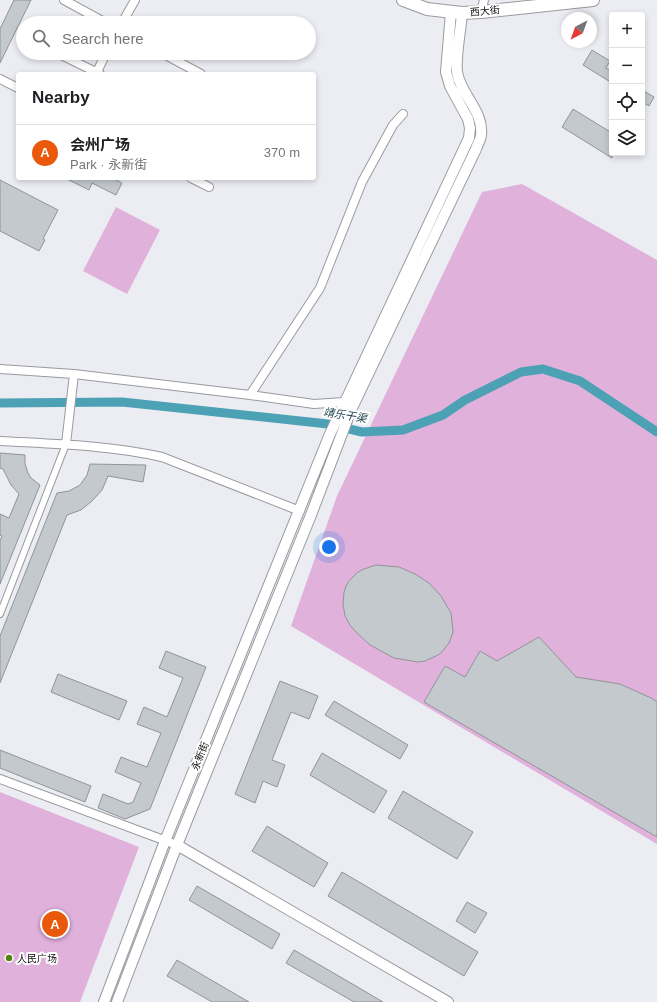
<!DOCTYPE html>
<html lang="en">
<head>
<meta charset="utf-8">
<style>
	:root { --surface:#fff; --page:#f6f6f6; --text:#202124; --muted:#757577; --line:#e0e0e0; --accent:#ea580c }
	body { margin:0; font-family:Arial,"Noto Sans SC",sans-serif; background:var(--page); color:var(--text) }
	.controls { position:absolute; right:12px; top:12px; display:grid; overflow:hidden; border-radius:4px; box-shadow:0 2px 6px #0003 }
	.controls button { width:36px; height:36px; display:grid; place-items:center; padding:0; border:0; border-bottom:1px solid var(--line); background:var(--surface); color:var(--text); font:20px sans-serif }
	.compass { position:absolute; left:561px; top:12px; width:36px; height:36px; border-radius:50%; background:var(--surface); box-shadow:0 2px 6px #0003; rotate:221deg }
	.you { position:absolute; left:329px; top:547px; width:14px; height:14px; margin:-10px; border:3px solid #fff; border-radius:50%; background:#1a73e8; box-shadow:0 0 0 6px #1a73e833 }
	.badge { display:grid; place-items:center; width:26px; height:26px; border-radius:50%; background:var(--accent); color:#fff; font-size:13px; font-weight:700 }
	.pin { position:absolute; translate:-50% -50%; border:2px solid #fff; box-shadow:0 1px 4px #0006 }
	.list { margin:0; padding:0; list-style:none }
	h2 { display:flex; justify-content:space-between; align-items:center; height:52px; margin:0; padding:0 16px; font-size:17px }
	h2 small { font-size:13px; font-weight:400; color:var(--muted) }
	.list li { display:grid; grid-template-columns:26px 1fr auto; gap:12px; align-items:center; box-sizing:border-box; height:56px; padding:0 16px; border-top:1px solid var(--line) }
	.list b { display:block; font-size:15px; white-space:nowrap }
	.list p { margin:0; font-size:13px; white-space:nowrap; color:var(--muted) }
	.list em { font-size:13px; font-style:normal; color:var(--muted) }
	.icon { flex:none; width:22px; height:22px; fill:none; stroke:currentColor; stroke-width:2; stroke-linecap:round; stroke-linejoin:round }
	.map { position:relative; flex:none; width:657px; height:1002px; overflow:hidden }
	.search { position:absolute; background:var(--surface); box-shadow:0 2px 6px #0003; left:16px; top:16px; width:300px; height:44px; display:flex; align-items:center; gap:10px; box-sizing:border-box; padding:0 14px; border-radius:22px; color:var(--muted); font-size:15px }
	.panel { position:absolute; background:var(--surface); box-shadow:0 2px 6px #0003; left:16px; top:72px; width:300px; height:108px; border-radius:4px }
	.map>svg:first-child { display:block }
	.green { fill:#dfb1db }
	.lines { fill:none; stroke-linecap:round; stroke-linejoin:round }
	.canal { stroke:#4ca1b5; stroke-width:9 }
	.building { fill:#c4c9cd; stroke:#909498 }
	.pedestrian-casing { stroke:#999aa0; stroke-width:8 }
	.minor-casing { stroke:#999aa0; stroke-width:10 }
	.tertiary-casing { stroke:#999aa0; stroke-width:12 }
	.secondary-casing { stroke:#999aa0; stroke-width:14 }
	.pedestrian { stroke:#fff; stroke-width:6 }
	.minor { stroke:#fff; stroke-width:8 }
	.tertiary { stroke:#fff; stroke-width:10 }
	.secondary { stroke:#fff; stroke-width:12 }
	.poi-dot { fill:#528315; stroke:#fff; stroke-width:1.5 }
	.labels { text-anchor:middle; dominant-baseline:central; stroke-width:4; stroke-linejoin:round; paint-order:stroke }
	.street-label { font-size:10px; fill:#0c0c0e; stroke:#fff }
	.poi-label { font-size:10px; fill:#0c0c0e; stroke:#fff; text-anchor:start }
	.water-label { font-size:11px; font-style:italic; fill:#224852; stroke:#fff }
</style>
</head>
<body>
<div class="map">
<svg width="657" height="1002" viewBox="0 0 657 1002">
	<rect width="100%" height="100%" fill="#ecedf3"/>
	<path class="green" d="M522,184L657,260V844L291,626L337,496L482,192Z
		M116,207L160,230L127,294L83,271Z
		M0,792L139,847L80,1002H0Z"/>
	<g class="lines">
		<path class="canal" d="M0,403L122,402L328,424L362,432L403,430L443,415L465,400L521,372L543,369L580,381L657,432"/>
	</g>
	<path class="building" d="M14,0H31L0,63V29Z
		M592,50L610,61L606,68L612,72V83L583,65Z
		M642,90L654,97L649,106L642,102Z
		M573,109L612,133V158L562,127Z
		M65,178H112L122,183L116,195L92,183L89,190Z
		M0,180L58,210L43,239L45,240L39,251L0,231Z
		M0,453L25,455V464L28,473L31,478L40,485L0,584V541L2,536L0,535V514L9,518L19,494L11,485L3,469L0,468Z
		M90,464L146,465L143,482L108,476L102,490L92,501L81,510L67,515L0,683V636L57,493L69,491L80,485L87,475Z
		M376,565L399,567L415,574L429,583L441,596L451,613L453,632L449,643L441,653L436,656L425,661L418,662L394,658L370,645L356,632L350,625L345,616L343,604L344,592L346,586L349,581L358,572L364,569Z
		M539,637L576,677L620,684L651,698L657,702V837L424,702L445,666L465,677L480,651L497,661Z
		M166,651L206,667L150,809L125,819L98,808L103,794L128,804L133,802L141,783L115,772L121,757L147,767L161,733L137,724L144,707L167,717L183,678L159,668Z
		M58,674L127,701L119,720L51,692Z
		M280,681L318,696L309,719L291,712L272,760L285,765L277,787L263,781L255,803L235,794Z
		M334,701L408,745L400,759L325,715Z
		M0,750L91,786L85,802L0,768Z
		M322,753L387,791L374,813L310,775Z
		M403,791L473,832L457,859L388,818Z
		M267,826L328,863L314,887L252,851Z
		M342,872L478,952L464,976L328,896Z
		M197,886L280,934L272,949L189,900Z
		M467,902L487,913L475,933L456,921Z
		M294,950L349,982L383,1002H354L286,963Z
		M177,960L249,1002H212L167,976Z"/>
	<g class="lines">
		<g class="pedestrian-casing">
			<path id="pedestrian" d="M0,614L66,444"/>
		</g>
		<g class="minor-casing">
			<path id="minor" d="M64,0L106,23
				M481,12L484,0
				M122,23L135,0
				M22,36L23,37
				M57,53L100,74
				M162,53L201,74
				M96,74L106,53
				M0,79L18,88
				M191,178L209,187
				M0,369L74,374L250,395L314,404L344,402
				M250,395L320,288L362,182L393,125L403,114
				M0,441C54,444 109,445 162,457L300,511
				M66,444L74,374
				M0,779L177,845"/>
		</g>
		<g class="tertiary-casing">
			<path id="tertiary" d="M177,845L448,1002
				M104,1002L165,841L330,434L469,138L470,128L468,119L450,86L446,72L451,12
				M117,1002L177,845L311,515L351,410L476,149C477,145 481,139 481,135C484,111 460,94 457,72C455,58 461,29 462,13"/>
		</g>
		<g class="secondary-casing">
			<path id="secondary" d="M403,0L427,9L462,13L481,12L593,0"/>
		</g>
		<use href="#pedestrian" class="pedestrian"/>
		<use href="#minor" class="minor"/>
		<use href="#tertiary" class="tertiary"/>
		<use href="#secondary" class="secondary"/>
	</g>
	<circle class="poi-dot" cx="9" cy="958" r="4"/>
	<g class="labels">
		<g class="street-label">
			<text transform="translate(485 11) rotate(-5)">西大街</text>
			<text transform="translate(200 756) rotate(-68)">永新街</text>
		</g>
		<g class="poi-label">
			<text x="17" y="958">人民广场</text>
		</g>
		<g class="water-label">
			<text transform="translate(345 415) rotate(9)">靖乐干渠</text>
		</g>
	</g>
</svg>
<div class="controls">
<button>+</button>
<button>−</button>
<button><svg class="icon" aria-label="locate" viewBox="0 0 24 24"><circle cx="12" cy="12" r="6"/><path d="M12 2v4M12 18v4M2 12h4M18 12h4"/></svg></button>
<button><svg class="icon" aria-label="layers" viewBox="0 0 24 24"><path d="M12 4l9 5-9 5-9-5zM3 14l9 5 9-5"/></svg></button>
</div>
<svg class="compass" viewBox="-18 -18 36 36"><path d="M0-13l5 13h-10z" fill="#e53935"/><path d="M0 13l5-13h-10z" fill="#757577"/></svg>
<div class="you"></div>
<div class="pin badge" style="left:55px;top:924px">A</div>
<div class="search"><svg class="icon" aria-label="search" viewBox="0 0 24 24"><circle cx="10" cy="10" r="6"/><path d="M15 15l6 6"/></svg>Search here</div>
<section class="panel">
<h2>Nearby<small></small></h2>
<ul class="list">
<li><span class="badge">A</span><div><b>会州广场</b><p>Park · 永新街</p></div><em>370 m</em></li>
</ul>
</section>
</div>
</body>
</html>
